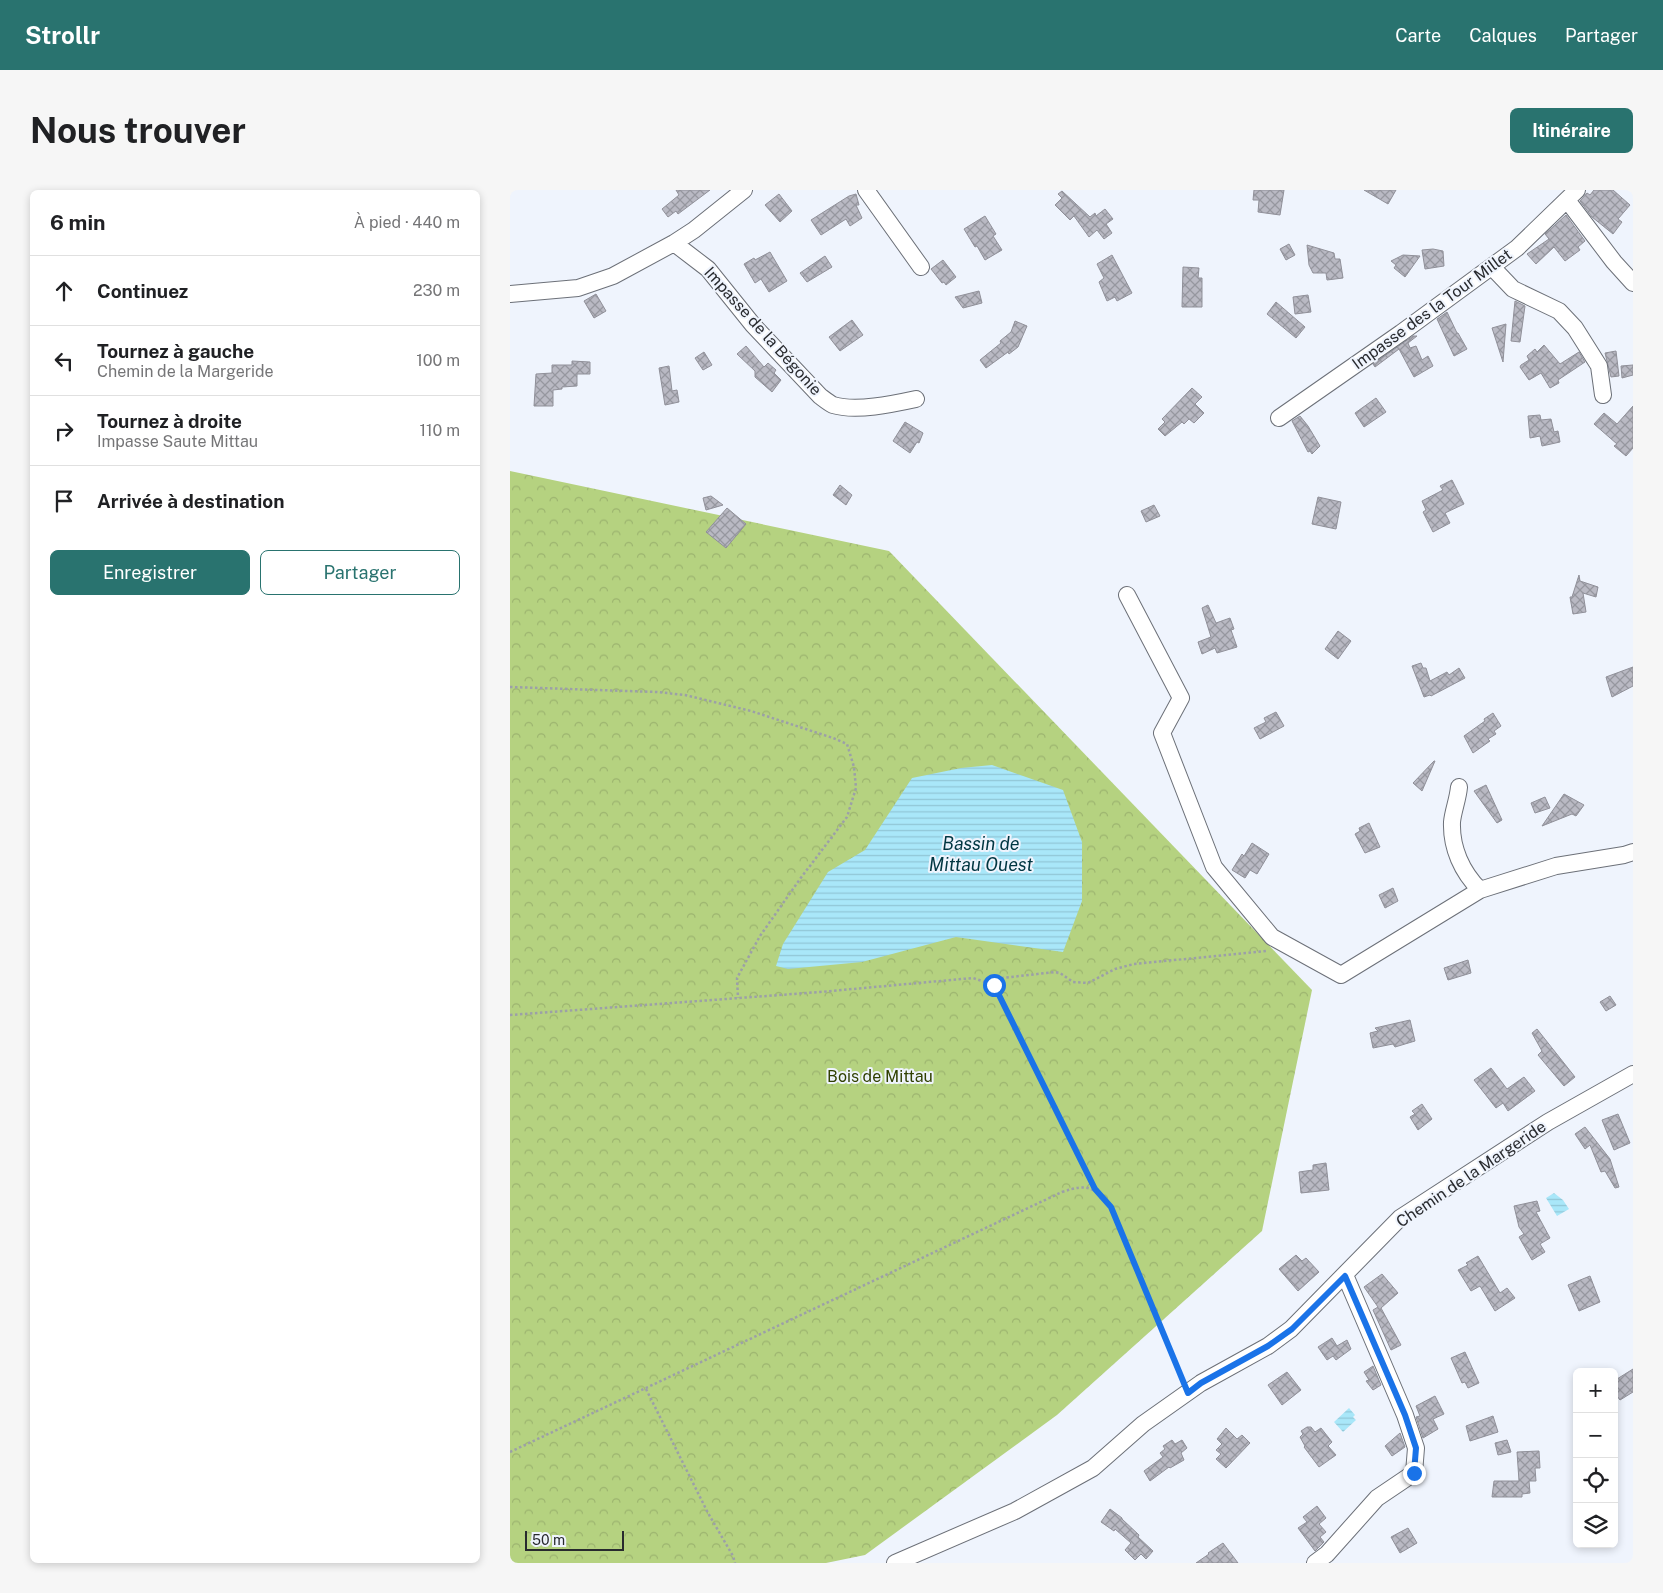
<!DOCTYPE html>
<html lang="fr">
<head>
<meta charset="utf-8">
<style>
	:root { --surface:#fff; --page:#f6f6f6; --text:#202124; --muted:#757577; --line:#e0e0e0; --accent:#29736f }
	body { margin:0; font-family:"Public Sans",sans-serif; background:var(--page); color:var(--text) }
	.controls { position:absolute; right:15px; bottom:15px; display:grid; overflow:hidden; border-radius:8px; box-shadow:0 2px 8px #0003 }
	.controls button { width:45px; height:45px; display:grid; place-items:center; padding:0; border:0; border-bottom:1px solid var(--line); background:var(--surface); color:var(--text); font:25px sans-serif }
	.scale { position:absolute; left:15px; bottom:12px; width:99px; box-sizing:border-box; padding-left:5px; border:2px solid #282a2e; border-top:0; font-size:14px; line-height:18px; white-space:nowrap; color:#282a2e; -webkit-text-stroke:4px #eff4fd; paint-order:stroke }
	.stop { position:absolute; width:15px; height:15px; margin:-11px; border:4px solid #1a73e8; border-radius:50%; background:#fff }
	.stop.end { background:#1a73e8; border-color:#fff; box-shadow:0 1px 5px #0008 }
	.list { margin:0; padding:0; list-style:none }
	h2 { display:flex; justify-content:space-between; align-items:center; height:65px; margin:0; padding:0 20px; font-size:21px }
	h2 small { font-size:16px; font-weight:400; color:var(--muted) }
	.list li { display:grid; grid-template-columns:32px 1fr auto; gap:15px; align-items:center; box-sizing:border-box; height:70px; padding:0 20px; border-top:1px solid var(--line) }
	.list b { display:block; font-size:19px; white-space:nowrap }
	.list p { margin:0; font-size:16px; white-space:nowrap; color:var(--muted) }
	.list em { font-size:16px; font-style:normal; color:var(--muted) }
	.actions { display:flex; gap:10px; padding:15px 20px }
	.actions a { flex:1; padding:11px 0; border:1px solid var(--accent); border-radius:8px; text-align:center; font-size:18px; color:var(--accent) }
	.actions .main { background:var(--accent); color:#fff }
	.icon { flex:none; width:28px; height:28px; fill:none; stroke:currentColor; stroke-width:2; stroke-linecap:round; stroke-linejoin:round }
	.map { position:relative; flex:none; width:1123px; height:1373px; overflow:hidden; border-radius:8px }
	header { display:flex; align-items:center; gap:30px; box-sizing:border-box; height:70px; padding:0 25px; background:var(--accent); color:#fff }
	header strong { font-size:24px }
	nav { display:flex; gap:28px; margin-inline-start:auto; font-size:18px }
	.intro { display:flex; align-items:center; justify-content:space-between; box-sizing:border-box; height:120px; padding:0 30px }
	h1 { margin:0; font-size:35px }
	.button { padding:12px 22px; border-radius:8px; background:var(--accent); color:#fff; font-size:18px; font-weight:700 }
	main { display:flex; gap:30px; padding:0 30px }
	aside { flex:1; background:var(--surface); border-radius:8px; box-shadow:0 2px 8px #0003 }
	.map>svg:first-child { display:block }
	.forest { fill:url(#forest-crowns) }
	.water { fill:url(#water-rules) }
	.building { fill:url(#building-cross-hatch); stroke:#909099 }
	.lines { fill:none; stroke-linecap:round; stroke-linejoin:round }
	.minor-casing { stroke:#6c7078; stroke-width:18 }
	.path { stroke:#9ca0a7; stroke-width:2.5; stroke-dasharray:2.5 2.5; stroke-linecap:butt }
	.minor { stroke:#fff; stroke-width:16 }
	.route { stroke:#1a73e8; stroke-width:6 }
	.labels { text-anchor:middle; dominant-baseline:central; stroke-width:4; stroke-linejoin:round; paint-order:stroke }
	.street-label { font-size:16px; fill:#282a2e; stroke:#eff4fd }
	.park-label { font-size:16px; fill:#304001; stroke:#eff4fd }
	.water-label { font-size:18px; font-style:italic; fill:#003642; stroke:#eff4fd }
</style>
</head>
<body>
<header>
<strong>Strollr</strong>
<nav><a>Carte</a><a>Calques</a><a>Partager</a></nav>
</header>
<div class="intro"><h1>Nous trouver</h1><a class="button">Itinéraire</a></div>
<main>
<aside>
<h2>6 min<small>À pied · 440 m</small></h2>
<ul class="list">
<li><svg class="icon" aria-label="ahead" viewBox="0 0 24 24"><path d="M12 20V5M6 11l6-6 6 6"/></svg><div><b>Continuez</b></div><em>230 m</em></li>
<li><svg class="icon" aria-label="left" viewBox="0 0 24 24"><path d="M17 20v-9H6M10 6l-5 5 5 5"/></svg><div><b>Tournez à gauche</b><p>Chemin de la Margeride</p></div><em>100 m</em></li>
<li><svg class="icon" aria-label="right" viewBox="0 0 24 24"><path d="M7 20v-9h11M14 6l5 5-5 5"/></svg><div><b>Tournez à droite</b><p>Impasse Saute Mittau</p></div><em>110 m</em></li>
<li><svg class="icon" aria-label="arrive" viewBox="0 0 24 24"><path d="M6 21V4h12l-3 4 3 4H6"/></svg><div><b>Arrivée à destination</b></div></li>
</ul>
<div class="actions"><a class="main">Enregistrer</a><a>Partager</a></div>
</aside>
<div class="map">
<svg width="1123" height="1373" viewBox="0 0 1123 1373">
	<defs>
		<pattern id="forest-crowns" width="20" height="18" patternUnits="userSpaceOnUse" patternTransform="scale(1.25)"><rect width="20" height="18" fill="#b5d280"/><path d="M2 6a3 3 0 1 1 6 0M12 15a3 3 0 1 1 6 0" fill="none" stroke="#9cb46f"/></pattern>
		<pattern id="water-rules" width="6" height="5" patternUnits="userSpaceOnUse" patternTransform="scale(1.25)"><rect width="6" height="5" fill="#a9e7f9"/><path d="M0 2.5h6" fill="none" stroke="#91c6d6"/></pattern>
		<pattern id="building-cross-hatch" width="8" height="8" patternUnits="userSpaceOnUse" patternTransform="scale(1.25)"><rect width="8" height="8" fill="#b9b9c3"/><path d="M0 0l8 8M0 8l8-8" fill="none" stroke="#96979f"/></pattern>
	</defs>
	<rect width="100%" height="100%" fill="#eff4fd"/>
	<path class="forest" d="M0,281L379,361L802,800L752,1041L547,1225L355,1365L316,1373H0Z"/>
	<path class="water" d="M482,575L553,600L572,652V711L553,762L446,747L352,772L278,779L266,776L273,754L318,682L355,660L402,588L451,578Z
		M1044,1003L1053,1010L1059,1019L1047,1026L1036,1008Z
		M839,1218L845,1225L843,1227L846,1230L833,1242L824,1232Z"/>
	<path class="building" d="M166,0H200L168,24L166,21L158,27L152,19L169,5Z
		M744,0H774L770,25L748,22L749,10H743Z
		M854,0H886L878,14Z
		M1084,0H1103L1120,15L1108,29L1112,32L1103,44L1082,27L1070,11L1077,3L1080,5Z
		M552,1L580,27L585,23L586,26L595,19L603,29L596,34L602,43L594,49L587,40L579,47L564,26L560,30L545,15L552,8L548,4Z
		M269,4L282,21L270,32L255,15Z
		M346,4L349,15H346L352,28L340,36L336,29L311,45L301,30L339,6Z
		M1056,25L1075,51L1068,57L1070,60L1055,71L1044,57L1026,74L1017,64L1039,49L1035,44Z
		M475,26L486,44L483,46L492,60L475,70L467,56L465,57L454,39Z
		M779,54L785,65L776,70L770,59Z
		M797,55L824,63L825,69H830L833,88L817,90L816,83H803L799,75Z
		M923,59L933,61L934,76L915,79L912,60Z
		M260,62L277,91L259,102L251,89L245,93L234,74L244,68L245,70Z
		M602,65L622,103L607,111L605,107L597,111L589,92L594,88L587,74Z
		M893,65L910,66L895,87L884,78L886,75L881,71Z
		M315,66L322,77L297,92L290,83Z
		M433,70L446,87L436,95L434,92L432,93L421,79Z
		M673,77L689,78L688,88H692V117H672Z
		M469,101L472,113L453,118L445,107Z
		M86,104L96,121L84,128L74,111Z
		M798,105L801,122L785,124L783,107Z
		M1005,111L1015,116L1010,152L1001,151Z
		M766,112L795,137L786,148L757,124Z
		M937,122L947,143H948L957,159L944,166L927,129Z
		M342,130L353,145L330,161L319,147Z
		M505,131L517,136L508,157L499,164L498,162L476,178L470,170L491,153L490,151L501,142Z
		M996,134L993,172L982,138Z
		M903,146H907L898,153L900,158L906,156L912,170L918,166L923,176L904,187L889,159L865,177L863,174Z
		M1034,155L1050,174L1069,162L1075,172L1048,190L1049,193L1040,198L1031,183L1019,190L1010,177L1011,175L1019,170L1017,166L1025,159L1027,162Z
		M236,156L254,177L258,173L266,180L264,183L271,190L262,202L245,187V181L227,164Z
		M1106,161L1109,186L1101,187L1095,163Z
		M194,162L202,175L193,180L185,168Z
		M62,171L80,172V184H67V196L52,197V199L43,200V216H24L26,184L42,183V175H62Z
		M1123,175V185L1112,188L1111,176Z
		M159,176L162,201L167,200L169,212L155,215L149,178Z
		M682,198L692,207L685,214L694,223L684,233L679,229L674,234L672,232L655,246L648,239L655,232L652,229Z
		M866,208L876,222L854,237L845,223Z
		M1123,216V258L1116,266L1104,256L1107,254L1084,234L1094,223L1107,234Z
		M1030,225L1031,230L1041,229L1044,242L1048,241L1050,252L1032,256L1030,246L1020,248L1018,226Z
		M790,226L798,236L810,256L802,264L800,261L798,262L782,231Z
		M395,232L413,243L409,253L407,252L400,263L383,251Z
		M942,290L954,314L935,323L940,333L923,342L913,322L916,320L912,311L933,300L930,296Z
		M330,295L342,305L336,315L323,305Z
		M201,306L213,315L196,320L193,308Z
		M808,307L831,312L826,339L802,334Z
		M644,315L650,326L636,332L631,321Z
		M217,318L236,334L216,358L196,342Z
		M1069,385L1070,391L1088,397L1086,407L1073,403L1076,422L1063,424L1060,407H1062Z
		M698,415L706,433L720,428L724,439L721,440L727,457L707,463L705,458L692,464L688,452L701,447L692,418Z
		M828,441L841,451L828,469L815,459Z
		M911,473L913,478H916L920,491L937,482L939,485L949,478L955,488L921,506L920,505L914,507L902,476Z
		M1123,477V496L1102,507L1096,487Z
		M766,522L774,536L750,549L744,538L756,532L754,528Z
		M983,523L991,536L984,541L986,544L978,549L980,551L963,563L954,546L975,531L974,529Z
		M924,571H925L912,601L903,593Z
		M976,595L992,630L987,633L964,601Z
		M1054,604L1074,615L1066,626L1062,624L1032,636Z
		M1035,607L1040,618L1025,623L1021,613Z
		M859,633L870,657L855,663L845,644L850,641L849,638Z
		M742,653L759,664L747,684L740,680L735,688L722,680L732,664L734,666Z
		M883,698L888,711L875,718L869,705Z
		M958,770L961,783L938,790L934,778Z
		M1100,806L1106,815L1096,821L1090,812Z
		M900,830L905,851L885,857L883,854L863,858L860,843L868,841L865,838Z
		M1027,839L1065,887L1054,896L1028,865L1032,861L1022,843Z
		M981,878L997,899L1014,887L1025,901L998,921L993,913L986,918L964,890Z
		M912,914L922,929L908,940L900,927L905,924L902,921Z
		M1108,924L1120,953L1104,960L1092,930Z
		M1075,937L1100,969L1109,997L1105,998L1095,981L1091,982L1080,955L1075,959L1065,944Z
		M816,973L819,1000L791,1003L789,982L803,980V975Z
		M1027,1011L1030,1021L1026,1022L1040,1048L1030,1054L1035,1062L1022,1070L1009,1047L1014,1044L1009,1037L1004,1016Z
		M786,1065L792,1071L796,1068L809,1082L788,1101L769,1079Z
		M968,1066L990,1103L997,1098L1005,1108L985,1121L970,1096L961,1101L948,1080L958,1075L956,1073Z
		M872,1084L888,1103L871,1118L891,1155L881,1160L863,1120L868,1117L854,1097Z
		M1080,1086L1090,1112L1069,1121L1058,1095Z
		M822,1148L827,1156L837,1150L841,1159L826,1170L823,1166L817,1170L808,1157Z
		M955,1162L969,1193L958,1198L955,1192L952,1193L941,1168Z
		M863,1176L871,1195L863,1200L856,1191L859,1190L854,1182Z
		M1123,1179V1202L1110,1210L1104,1202V1195L1108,1192L1107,1189Z
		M777,1182L791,1200L772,1215L758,1195Z
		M925,1206L934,1224L923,1229L928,1239L913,1248L906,1227L910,1226L906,1216Z
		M983,1226L988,1242L960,1251L956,1236Z
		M797,1237H801L805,1242L811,1238L822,1252L818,1256L826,1265L809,1277L794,1257L795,1256L790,1247L793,1244L791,1241Z
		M716,1238L727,1249L732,1245L740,1253L716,1278L706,1269L711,1264L706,1260L712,1254L707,1249Z
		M890,1243L895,1257L882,1266L875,1256Z
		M662,1250L665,1254L672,1250L677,1258L671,1263L674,1270L660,1278L659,1277L640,1291L634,1281L653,1267L650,1263L655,1259L653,1256Z
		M997,1250L1001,1262L988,1265L985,1253Z
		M1029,1261L1030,1278H1025L1026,1291H1019L1020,1303L1012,1304V1307H982L984,1291H1009L1007,1262Z
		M807,1316L816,1328L809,1334L816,1342L810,1347L814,1352L805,1361L788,1338L797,1332L793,1327Z
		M600,1319L612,1328V1329L629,1345L628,1347L643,1361L636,1369L631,1364L625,1370L615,1360L621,1353L605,1339L604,1341L591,1332Z
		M898,1338L907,1353L890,1363L881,1347Z
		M713,1353L728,1373H686L699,1364L698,1363Z"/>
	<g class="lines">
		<g class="minor-casing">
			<path id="minor" d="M356,0L411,77
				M1057,10L1104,72L1123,93
				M164,53L198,79L243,135L310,206C314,209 319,213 323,215C346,222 383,214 406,209
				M982,77L1003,99L1049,121L1065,138L1089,176L1093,205
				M0,104L68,98L103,86L164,53L184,40L234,0
				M769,228L891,143L1007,58L1067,0
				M617,405L671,508L652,543L704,677L762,747L831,785L970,700L1046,676L1114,665L1123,662
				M949,597C948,609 943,621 942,632C941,658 952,682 970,700
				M385,1373L505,1321L583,1278L633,1234L691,1193L758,1156L781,1139L890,1028L1038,932L1123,884
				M805,1373L817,1364L867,1308L904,1283L906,1258L895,1225L835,1085"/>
		</g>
		<path class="path" d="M0,497L147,502L175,505L241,521L323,548L337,554L344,577L346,598L337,627L290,689L250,746L227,788L228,808
			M484,795L492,788L545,782L550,783L563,792L578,793L605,779L624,774L757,761
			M0,825L310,802L463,788L484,795L585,999
			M136,1199L198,1323L223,1366L225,1373
			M0,1262L552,1002C579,993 583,997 601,1017L672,1190"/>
		<use href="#minor" class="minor"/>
	</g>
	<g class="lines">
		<path class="route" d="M484,795L585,999L601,1017L678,1203L691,1193L758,1156L782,1139L835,1086L895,1225L906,1258L904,1283"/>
	</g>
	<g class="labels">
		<g class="street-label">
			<text transform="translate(922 119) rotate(-36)">Impasse des la Tour Millet</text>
			<text transform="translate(253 141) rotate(48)">Impasse de la Bégonie</text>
			<text transform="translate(961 984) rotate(-34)">Chemin de la Margeride</text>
		</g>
		<g class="park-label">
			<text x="370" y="886">Bois de Mittau</text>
		</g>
		<g class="water-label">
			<text x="471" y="653">Bassin de<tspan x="471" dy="21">Mittau Ouest</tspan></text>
		</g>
	</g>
</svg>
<div class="controls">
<button>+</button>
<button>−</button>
<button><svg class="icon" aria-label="locate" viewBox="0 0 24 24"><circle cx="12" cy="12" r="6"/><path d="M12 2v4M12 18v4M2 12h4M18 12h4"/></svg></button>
<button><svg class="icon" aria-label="layers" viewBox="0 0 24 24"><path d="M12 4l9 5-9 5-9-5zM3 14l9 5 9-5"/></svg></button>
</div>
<div class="scale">50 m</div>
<div class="stop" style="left:484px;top:795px"></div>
<div class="stop end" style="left:904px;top:1283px"></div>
</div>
</main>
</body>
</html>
